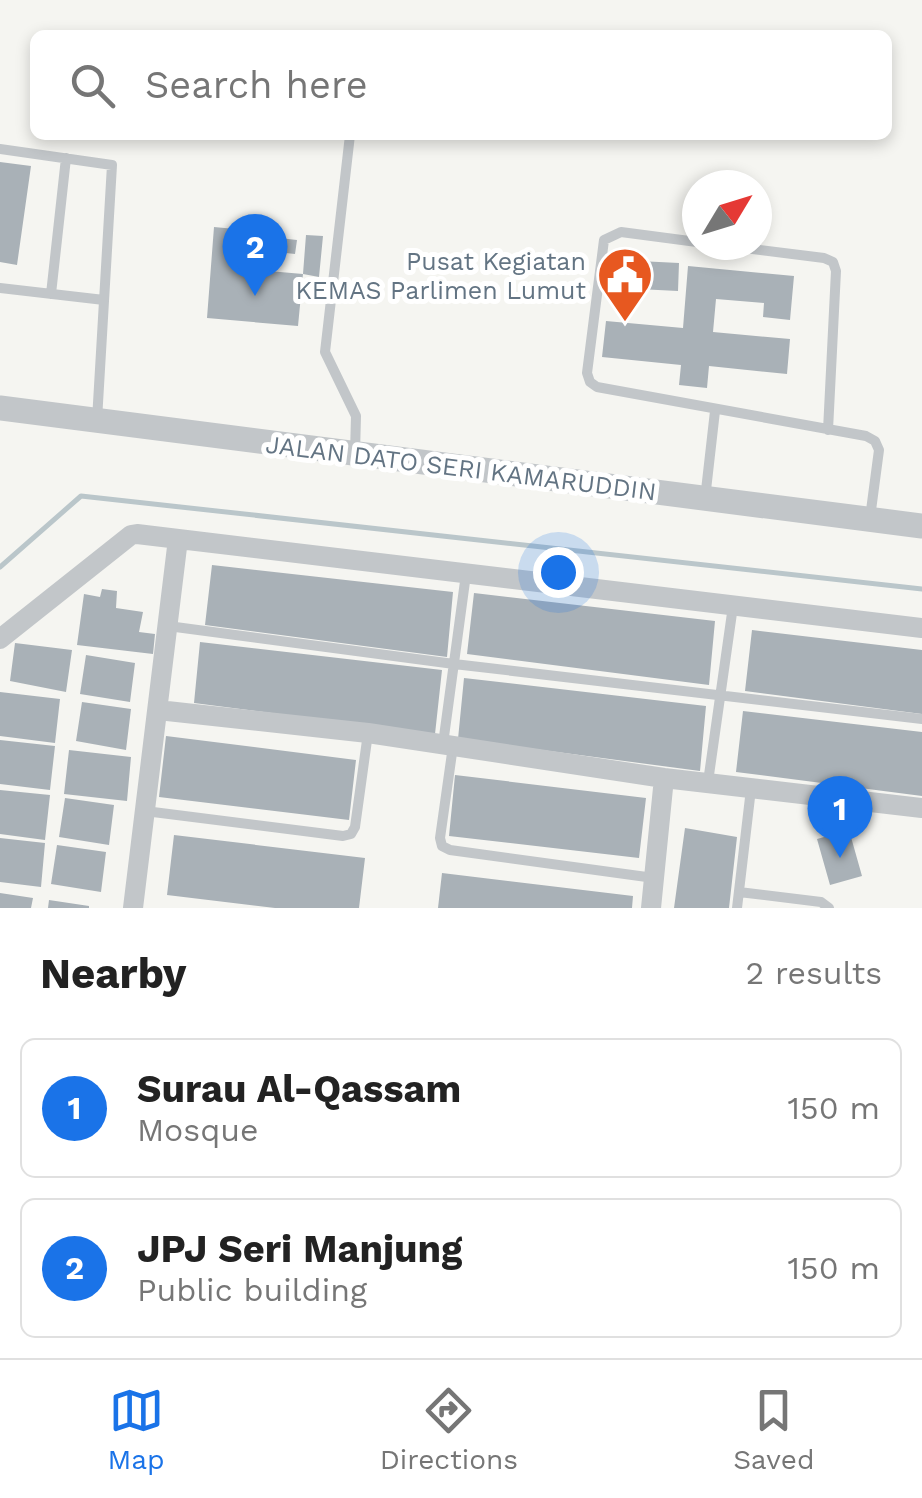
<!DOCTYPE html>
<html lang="en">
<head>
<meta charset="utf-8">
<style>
	:root { --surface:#fff; --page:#f6f6f6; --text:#222; --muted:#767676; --line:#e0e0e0; --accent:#1a73e8 }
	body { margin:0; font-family:"Work Sans",sans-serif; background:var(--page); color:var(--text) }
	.compass { position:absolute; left:682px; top:170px; width:90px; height:90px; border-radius:50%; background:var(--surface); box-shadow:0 5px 15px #0003; rotate:52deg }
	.you { position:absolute; left:558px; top:572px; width:35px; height:35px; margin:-25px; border:8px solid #fff; border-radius:50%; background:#1a73e8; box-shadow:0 0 0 15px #1a73e833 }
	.badge { display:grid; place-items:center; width:65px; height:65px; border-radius:50%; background:var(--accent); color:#fff; font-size:32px; font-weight:700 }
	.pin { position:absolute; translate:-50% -82px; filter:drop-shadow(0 2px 5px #0008) }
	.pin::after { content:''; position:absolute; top:52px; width:35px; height:30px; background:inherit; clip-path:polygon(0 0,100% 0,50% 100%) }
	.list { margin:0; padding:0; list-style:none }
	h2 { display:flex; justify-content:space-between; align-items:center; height:130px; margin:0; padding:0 40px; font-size:42px }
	h2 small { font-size:32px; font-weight:400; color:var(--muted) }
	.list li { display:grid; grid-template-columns:65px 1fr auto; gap:30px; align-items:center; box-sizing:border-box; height:140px; margin:0 20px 20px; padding:0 20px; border:2px solid var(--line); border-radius:15px }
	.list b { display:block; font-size:38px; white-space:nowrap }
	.list p { margin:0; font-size:32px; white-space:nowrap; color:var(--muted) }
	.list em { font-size:32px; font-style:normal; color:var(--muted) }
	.icon { flex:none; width:55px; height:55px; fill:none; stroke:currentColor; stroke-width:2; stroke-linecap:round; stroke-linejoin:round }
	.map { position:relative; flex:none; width:922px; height:908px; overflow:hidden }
	.search { position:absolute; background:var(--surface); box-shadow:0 5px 15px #0003; left:30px; right:30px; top:30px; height:110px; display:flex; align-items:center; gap:25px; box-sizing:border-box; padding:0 35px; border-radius:15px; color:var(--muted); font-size:38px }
	.sheet { height:450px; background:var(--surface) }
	nav { display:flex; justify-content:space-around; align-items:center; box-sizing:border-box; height:140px; border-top:2px solid var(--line); background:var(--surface); font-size:28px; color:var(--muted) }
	nav a { display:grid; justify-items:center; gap:5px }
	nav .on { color:var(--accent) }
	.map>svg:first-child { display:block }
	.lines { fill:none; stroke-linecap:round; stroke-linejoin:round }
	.stream { stroke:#bac6ca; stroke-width:5 }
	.building { fill:#a9b1b7 }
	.service { stroke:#c2c6c9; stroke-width:10 }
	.minor { stroke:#c2c6c9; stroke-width:20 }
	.tertiary { stroke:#c2c6c9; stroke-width:25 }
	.labels { text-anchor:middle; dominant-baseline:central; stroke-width:10; stroke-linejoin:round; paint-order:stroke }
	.poi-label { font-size:25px; fill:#637483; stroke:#fff; text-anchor:end }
	.street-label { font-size:25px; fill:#637483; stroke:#fff }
</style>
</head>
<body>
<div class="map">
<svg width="922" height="908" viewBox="0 0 922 908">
	<rect width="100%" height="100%" fill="#f5f5f1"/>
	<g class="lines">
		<path class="stream" d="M0,567L81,496L922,589"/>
	</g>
	<path class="building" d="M0,162L31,166L17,265L0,262Z
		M214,227L235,229V236L248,231L261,264L249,269L235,236L232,268L303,274L298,326L207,318Z
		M306,235L323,236L319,277L303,274Z
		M261,236L297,240L295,254L259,250Z
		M639,261L679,263L678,291L638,289Z
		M688,266L794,276L790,320L763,317L764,303L716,299L713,332L790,339L787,374L709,366L707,388L679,385L681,365L602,357L606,321L683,328Z
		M212,565L453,592L447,657L205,625Z
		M102,589L117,591L116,608L143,612L139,632L155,634L153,654L77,645L84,594L100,597Z
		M474,593L715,621L709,685L467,654Z
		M752,630L922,650V714L745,691Z
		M200,642L442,670L435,734L194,703Z
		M15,643L72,650L66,692L10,681Z
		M86,655L135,663L130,702L80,694Z
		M464,678L706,706L700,771L458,739Z
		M0,692L60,699L55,743L0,736Z
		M82,702L131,709L126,750L76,741Z
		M743,711L922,732V796L736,772Z
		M166,736L356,760L349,820L159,797Z
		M0,740L55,746L50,790L0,784Z
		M69,750L131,757L127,801L64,794Z
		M455,775L646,798L639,858L449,836Z
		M0,790L50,795L45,840L0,834Z
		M65,798L114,805L109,845L59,837Z
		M685,828L737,837L729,908H674Z
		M849,830L862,876L830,885L817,839Z
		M174,835L365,858L359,908H275L167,895Z
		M0,838L45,843L41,887L0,882Z
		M57,845L106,852L101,892L51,884Z
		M442,873L633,896L632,908H438Z
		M0,893L33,898L31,908H0Z
		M49,900L89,906V908H48Z"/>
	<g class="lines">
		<path class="service" d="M350,135L325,352L356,416L355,453
			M0,149L112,165L97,420
			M697,242L621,232L604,240L587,373L590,382L597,387L866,436L875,441L879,450L870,518
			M721,245L824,258L833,262L836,271L828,430
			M0,288L104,300
			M51,294L66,158
			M705,499L715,411
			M168,626L454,664L922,719
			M443,744L466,574
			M453,746L440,838L442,846L450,850L654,878
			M708,782L733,606
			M145,811L343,836L351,834L355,827L368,733
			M739,892L821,902L829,908
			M737,908L751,789"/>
		<path class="minor" d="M0,639L131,535L137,534L922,628
			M158,710L368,733L664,778L922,808
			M133,908L178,539
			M651,908L664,778"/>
		<path class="tertiary" d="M0,408L922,526"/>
	</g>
	<defs>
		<g id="civic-pin" transform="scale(2.875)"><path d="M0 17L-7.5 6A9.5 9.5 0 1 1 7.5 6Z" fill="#e75820" stroke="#fff"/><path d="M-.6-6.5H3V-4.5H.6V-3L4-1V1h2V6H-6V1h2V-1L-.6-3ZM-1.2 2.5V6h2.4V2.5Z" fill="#fff"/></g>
	</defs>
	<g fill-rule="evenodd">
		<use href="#civic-pin" x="625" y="275"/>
	</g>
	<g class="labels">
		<g class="poi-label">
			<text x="586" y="261">Pusat Kegiatan<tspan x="586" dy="29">KEMAS Parlimen Lumut</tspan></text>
		</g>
		<g class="street-label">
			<text transform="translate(461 468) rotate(7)">JALAN DATO SERI KAMARUDDIN</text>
		</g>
	</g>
</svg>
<svg class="compass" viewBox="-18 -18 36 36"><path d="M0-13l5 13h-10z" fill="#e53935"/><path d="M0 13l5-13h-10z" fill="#767676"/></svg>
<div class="you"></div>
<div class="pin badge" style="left:840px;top:858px">1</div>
<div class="pin badge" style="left:255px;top:296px">2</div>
<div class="search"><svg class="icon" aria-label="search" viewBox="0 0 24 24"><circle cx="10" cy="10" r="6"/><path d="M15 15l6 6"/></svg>Search here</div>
</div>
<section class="sheet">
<h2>Nearby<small>2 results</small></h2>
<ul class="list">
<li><span class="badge">1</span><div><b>Surau Al-Qassam</b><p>Mosque</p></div><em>150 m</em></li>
<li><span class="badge">2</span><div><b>JPJ Seri Manjung</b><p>Public building</p></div><em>150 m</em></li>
</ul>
</section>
<nav>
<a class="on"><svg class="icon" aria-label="map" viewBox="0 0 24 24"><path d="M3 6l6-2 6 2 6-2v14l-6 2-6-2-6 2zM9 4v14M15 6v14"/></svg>Map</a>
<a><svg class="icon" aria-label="directions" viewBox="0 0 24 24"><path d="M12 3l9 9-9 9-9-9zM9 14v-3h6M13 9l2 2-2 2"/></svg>Directions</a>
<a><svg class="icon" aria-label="saved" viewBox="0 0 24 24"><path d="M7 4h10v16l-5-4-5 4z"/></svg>Saved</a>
</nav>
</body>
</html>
